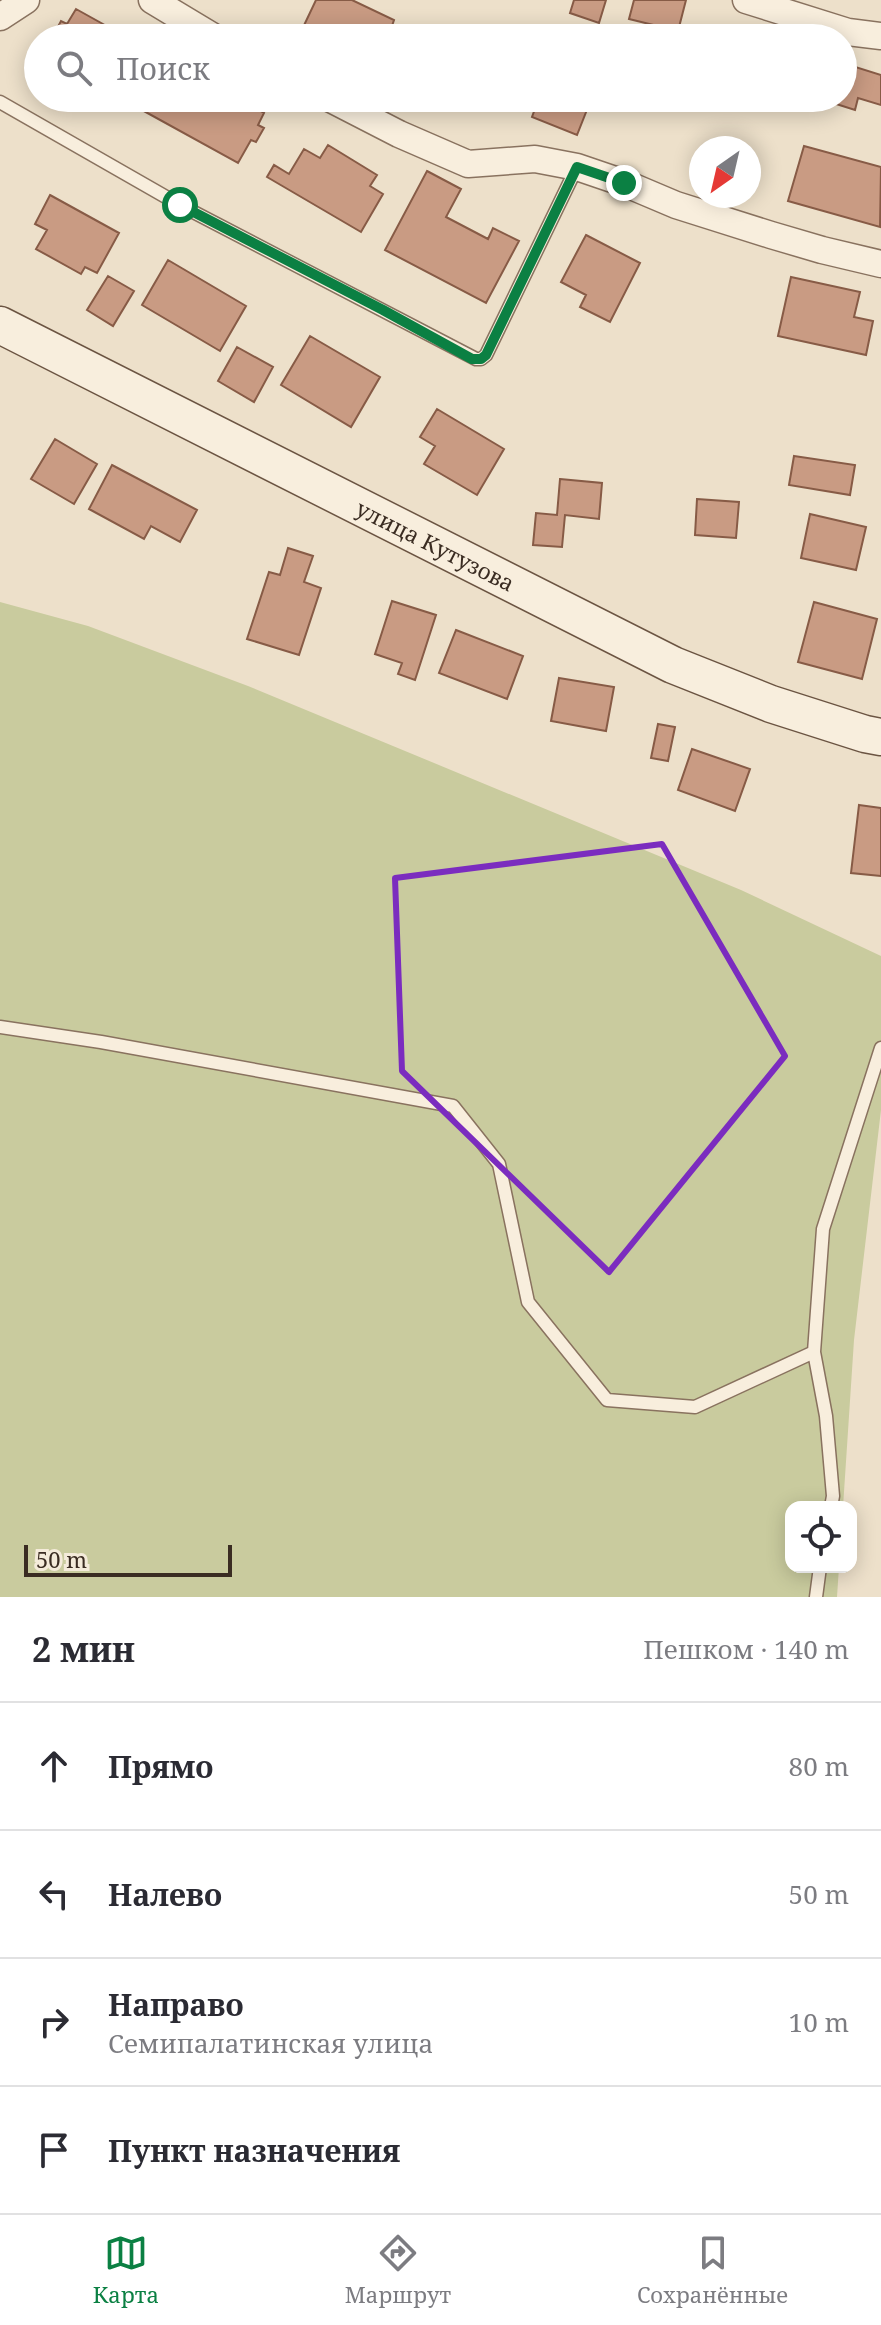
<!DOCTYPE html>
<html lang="ru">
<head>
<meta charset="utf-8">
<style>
	:root { --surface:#fff; --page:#f7f7f7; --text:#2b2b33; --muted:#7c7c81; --line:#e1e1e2; --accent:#0b8043 }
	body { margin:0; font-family:"Noto Serif",serif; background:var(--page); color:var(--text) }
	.controls { position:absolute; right:24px; bottom:24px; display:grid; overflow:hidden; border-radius:16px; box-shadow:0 4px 20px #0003 }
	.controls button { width:72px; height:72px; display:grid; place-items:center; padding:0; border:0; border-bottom:2px solid var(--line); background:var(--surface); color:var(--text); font:40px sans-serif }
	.compass { position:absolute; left:689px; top:136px; width:72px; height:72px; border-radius:50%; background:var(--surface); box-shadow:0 4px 20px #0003; rotate:214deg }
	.scale { position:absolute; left:24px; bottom:20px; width:208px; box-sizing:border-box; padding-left:8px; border:4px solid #3a2c22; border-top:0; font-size:22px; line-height:28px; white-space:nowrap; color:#3a2c22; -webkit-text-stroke:6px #f4ebda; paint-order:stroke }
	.stop { position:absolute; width:24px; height:24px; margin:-18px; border:6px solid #0b8043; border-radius:50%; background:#fff }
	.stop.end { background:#0b8043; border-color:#fff; box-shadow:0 2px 8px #0008 }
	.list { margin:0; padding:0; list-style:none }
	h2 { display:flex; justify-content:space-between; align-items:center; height:104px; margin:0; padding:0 32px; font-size:34px }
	h2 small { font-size:26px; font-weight:400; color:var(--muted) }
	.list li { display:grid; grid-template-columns:52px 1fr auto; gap:24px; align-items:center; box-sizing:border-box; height:128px; padding:0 32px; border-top:2px solid var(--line) }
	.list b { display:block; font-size:30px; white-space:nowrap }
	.list p { margin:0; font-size:26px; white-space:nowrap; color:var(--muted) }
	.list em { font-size:26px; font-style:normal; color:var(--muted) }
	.icon { flex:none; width:44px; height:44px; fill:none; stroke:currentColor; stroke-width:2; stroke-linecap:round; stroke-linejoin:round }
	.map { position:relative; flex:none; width:881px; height:1597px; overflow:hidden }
	.search { position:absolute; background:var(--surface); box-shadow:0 4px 20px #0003; left:24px; right:24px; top:24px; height:88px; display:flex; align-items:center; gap:20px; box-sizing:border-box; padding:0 28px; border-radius:44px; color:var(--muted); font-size:30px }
	.sheet { height:616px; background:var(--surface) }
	nav { display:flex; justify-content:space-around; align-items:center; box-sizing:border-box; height:112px; border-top:2px solid var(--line); background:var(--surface); font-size:22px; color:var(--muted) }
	nav a { display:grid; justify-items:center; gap:4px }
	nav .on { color:var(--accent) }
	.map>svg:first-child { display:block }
	.green { fill:#c9cb9e }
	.building { fill:#c99b83; stroke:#875b46; stroke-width:2 }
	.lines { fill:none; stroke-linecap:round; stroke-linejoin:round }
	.service-casing { stroke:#89725f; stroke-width:15 }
	.minor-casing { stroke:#89725f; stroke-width:29 }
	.secondary-casing { stroke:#6b5442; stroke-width:39 }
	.service { stroke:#f8eedd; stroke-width:12 }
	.minor { stroke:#f8eedd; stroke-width:26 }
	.secondary { stroke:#f8eedd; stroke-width:36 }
	.route { stroke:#0b8043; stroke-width:10 }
	.marked { fill:none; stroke:#7b2cbf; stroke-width:6; stroke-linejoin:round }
	.labels { text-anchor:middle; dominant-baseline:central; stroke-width:6; stroke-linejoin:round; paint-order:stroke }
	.street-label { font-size:22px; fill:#3a2c22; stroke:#f4ebda }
</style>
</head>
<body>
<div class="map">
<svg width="881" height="1597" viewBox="0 0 881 1597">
	<rect width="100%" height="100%" fill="#ede0ca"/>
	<path class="green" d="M0,602L88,626L248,686L741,890L881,956V1110L854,1340L843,1507H791V1567H839L837,1597H0Z"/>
	<path class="building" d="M316,0H352L394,20L392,26L402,31L399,38H298Z
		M574,0H606L599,23L570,13Z
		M634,0H686L678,31L629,19Z
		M76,9L128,38H52L61,21L67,24Z
		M843,59L854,62L852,66L881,75V105L858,98L855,110L830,102L831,98H843Z
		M149,98H237L264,113L258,125L264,128L256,142L251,140L238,163L142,110Z
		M539,98H580L590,102L577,135L532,117Z
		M328,145L377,175L370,186L383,194L361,232L267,177L274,165L289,174L304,149L320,158Z
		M804,146L881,167L880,227L788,201Z
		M427,171L461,189L446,217L488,239L493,228L519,241L486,303L385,250Z
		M50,195L119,233L97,273L85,267L81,274L36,249L47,230L35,224Z
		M586,235L640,263L610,322L580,307L586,295L561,282Z
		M168,260L246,306L220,351L142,305Z
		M108,276L134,291L113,326L87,310Z
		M791,277L860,292L854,317L873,321L866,355L778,336Z
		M310,336L380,377L351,427L281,385Z
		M237,347L273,367L254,402L218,381Z
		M437,409L504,449L477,495L424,464L435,446L420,437Z
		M55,439L97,464L74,504L31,479Z
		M794,456L855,465L850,495L789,485Z
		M112,465L197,510L180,542L151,526L144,539L89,509Z
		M560,479L602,483L599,519L565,515L562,547L533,545L536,513L557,515Z
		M697,499L739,502L736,538L695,535Z
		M810,514L866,527L856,570L801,558Z
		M288,548L313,556L304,582L321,588L299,655L247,639L269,572L280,575Z
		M392,601L436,615L415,680L398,674L402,663L375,654Z
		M814,602L877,619L862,679L798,662Z
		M456,630L523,656L507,699L439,673Z
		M559,678L614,687L606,731L551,721Z
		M658,724L675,727L668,761L651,758Z
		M692,749L750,769L735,811L678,790Z
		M859,805L881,808V876L851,873Z"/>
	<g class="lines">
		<g class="service-casing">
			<path id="service" d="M0,102L180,205L476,359H481L486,355L577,167
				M0,1027L101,1042L453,1106L499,1164L528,1302L607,1400L695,1407L814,1352
				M831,1507L833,1496L826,1416L814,1352L823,1229L881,1048
				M816,1597L820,1567"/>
		</g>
		<g class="minor-casing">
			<path id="minor" d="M152,0L215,38
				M746,0L848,32L881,36
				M0,17L26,0
				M329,98L399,134L468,164L535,159L577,167L624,183L676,205L771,235L822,250L881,264"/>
		</g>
		<g class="secondary-casing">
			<g id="secondary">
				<path id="s1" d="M0,325L673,665L771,704L865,734L881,737"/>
			</g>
		</g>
		<use href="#service" class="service"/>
		<use href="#minor" class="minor"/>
		<use href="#secondary" class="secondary"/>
	</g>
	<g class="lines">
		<path class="route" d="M180,205L383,310L472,359H481L486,355L577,167L624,183"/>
	</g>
	<path class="marked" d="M662,844L785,1056L609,1272L402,1071L395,878Z"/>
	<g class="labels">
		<g class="street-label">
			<text stroke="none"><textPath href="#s1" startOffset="488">улица Кутузова</textPath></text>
		</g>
	</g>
</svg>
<div class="controls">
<button><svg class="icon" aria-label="locate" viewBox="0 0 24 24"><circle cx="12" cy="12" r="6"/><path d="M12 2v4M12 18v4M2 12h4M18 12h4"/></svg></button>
</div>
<svg class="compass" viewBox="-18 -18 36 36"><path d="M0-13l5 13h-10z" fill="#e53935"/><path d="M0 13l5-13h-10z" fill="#7c7c81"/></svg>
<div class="scale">50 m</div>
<div class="stop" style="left:180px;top:205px"></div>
<div class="stop end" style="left:624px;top:183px"></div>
<div class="search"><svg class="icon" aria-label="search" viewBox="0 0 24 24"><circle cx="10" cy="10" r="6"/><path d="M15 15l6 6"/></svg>Поиск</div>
</div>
<section class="sheet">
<h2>2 мин<small>Пешком · 140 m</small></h2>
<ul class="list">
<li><svg class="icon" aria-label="ahead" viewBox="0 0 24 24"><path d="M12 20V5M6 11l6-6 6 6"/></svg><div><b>Прямо</b></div><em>80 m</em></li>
<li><svg class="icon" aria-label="left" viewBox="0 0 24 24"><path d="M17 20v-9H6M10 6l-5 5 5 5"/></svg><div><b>Налево</b></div><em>50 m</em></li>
<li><svg class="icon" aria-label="right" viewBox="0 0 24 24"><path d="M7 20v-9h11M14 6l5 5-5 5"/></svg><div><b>Направо</b><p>Семипалатинская улица</p></div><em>10 m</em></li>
<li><svg class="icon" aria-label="arrive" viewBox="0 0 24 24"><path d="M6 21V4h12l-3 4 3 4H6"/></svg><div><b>Пункт назначения</b></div></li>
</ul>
</section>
<nav>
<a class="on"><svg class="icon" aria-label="map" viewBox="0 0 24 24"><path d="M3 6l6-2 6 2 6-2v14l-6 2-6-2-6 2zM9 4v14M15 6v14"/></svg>Карта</a>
<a><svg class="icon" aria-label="directions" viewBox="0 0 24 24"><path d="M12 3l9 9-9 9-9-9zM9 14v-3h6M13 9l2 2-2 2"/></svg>Маршрут</a>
<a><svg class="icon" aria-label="saved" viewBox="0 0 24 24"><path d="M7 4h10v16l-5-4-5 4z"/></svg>Сохранённые</a>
</nav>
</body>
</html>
